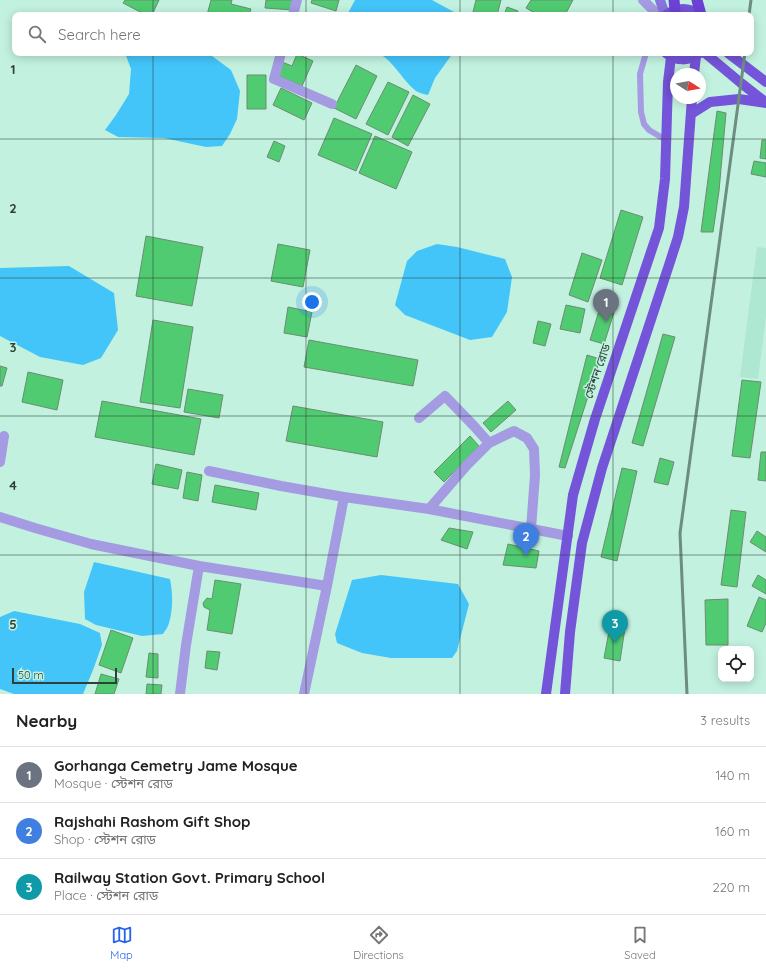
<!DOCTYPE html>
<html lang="en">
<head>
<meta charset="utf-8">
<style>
	:root { --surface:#fff; --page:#f6f6f6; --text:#202124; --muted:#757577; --line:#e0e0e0; --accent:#2563eb }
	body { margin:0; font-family:Quicksand,"Noto Sans Bengali",sans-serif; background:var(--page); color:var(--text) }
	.controls { position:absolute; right:12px; bottom:12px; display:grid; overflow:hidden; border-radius:8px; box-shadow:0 2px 10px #0003 }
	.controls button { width:36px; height:36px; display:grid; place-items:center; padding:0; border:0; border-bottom:1px solid var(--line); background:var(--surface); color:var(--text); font:20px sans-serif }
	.compass { position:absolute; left:670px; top:68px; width:36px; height:36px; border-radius:50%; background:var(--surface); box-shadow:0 2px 10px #0003; rotate:101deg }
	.scale { position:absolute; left:12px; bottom:10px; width:105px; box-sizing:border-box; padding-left:4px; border:2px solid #2d4139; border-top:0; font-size:11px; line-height:14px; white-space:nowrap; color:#2d4139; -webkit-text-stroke:3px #c2f1df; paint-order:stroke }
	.you { position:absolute; left:312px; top:302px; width:14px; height:14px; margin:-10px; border:3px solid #fff; border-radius:50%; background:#1a73e8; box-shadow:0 0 0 6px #1a73e833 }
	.badge { display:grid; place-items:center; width:26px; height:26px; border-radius:50%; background:var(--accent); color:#fff; font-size:13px; font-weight:700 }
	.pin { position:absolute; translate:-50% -33px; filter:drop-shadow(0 1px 2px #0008) }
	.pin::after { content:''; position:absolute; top:21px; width:14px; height:12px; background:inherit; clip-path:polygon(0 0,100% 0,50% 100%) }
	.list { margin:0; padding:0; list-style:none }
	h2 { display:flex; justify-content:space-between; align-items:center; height:52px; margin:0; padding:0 16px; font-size:17px }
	h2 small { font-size:13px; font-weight:400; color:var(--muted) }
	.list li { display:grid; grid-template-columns:26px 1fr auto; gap:12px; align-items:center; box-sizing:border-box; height:56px; padding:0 16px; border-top:1px solid var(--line) }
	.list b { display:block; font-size:15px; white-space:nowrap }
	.list p { margin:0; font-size:13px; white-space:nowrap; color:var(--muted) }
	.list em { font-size:13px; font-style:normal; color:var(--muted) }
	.icon { flex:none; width:22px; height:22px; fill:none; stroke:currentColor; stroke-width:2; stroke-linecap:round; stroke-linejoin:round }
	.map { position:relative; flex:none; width:766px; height:694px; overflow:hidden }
	.search { position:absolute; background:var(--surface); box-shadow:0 2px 10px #0003; left:12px; right:12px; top:12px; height:44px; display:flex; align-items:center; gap:10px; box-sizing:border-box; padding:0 14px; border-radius:8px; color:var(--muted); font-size:15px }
	.sheet { height:220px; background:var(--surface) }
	nav { display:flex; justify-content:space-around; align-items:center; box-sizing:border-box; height:56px; border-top:1px solid var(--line); background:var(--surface); font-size:11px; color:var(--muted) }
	nav a { display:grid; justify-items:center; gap:2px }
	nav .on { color:var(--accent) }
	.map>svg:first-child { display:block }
	.built { fill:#aee7d2 }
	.water { fill:#43c5fa }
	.building { fill:#50cb72; stroke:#6c8c71 }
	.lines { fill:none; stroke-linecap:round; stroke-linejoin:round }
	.service { stroke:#a49be2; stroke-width:6 }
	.minor { stroke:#a49be2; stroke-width:10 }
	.secondary { stroke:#8774dd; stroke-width:10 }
	.primary { stroke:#7454d8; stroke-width:10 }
	.trunk { stroke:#6c42d5; stroke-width:11 }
	.rail { stroke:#6d8d81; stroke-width:3 }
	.grid { fill:none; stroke:#2d4139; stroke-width:1; stroke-opacity:0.55 }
	.labels { text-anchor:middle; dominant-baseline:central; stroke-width:3; stroke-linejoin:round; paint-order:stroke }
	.street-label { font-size:12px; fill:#2d4139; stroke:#c2f1df }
	.grid-label { font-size:13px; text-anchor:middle; font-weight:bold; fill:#2d4139; stroke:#c2f1df; stroke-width:3; stroke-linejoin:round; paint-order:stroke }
</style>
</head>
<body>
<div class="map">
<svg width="766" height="694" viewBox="0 0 766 694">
	<rect width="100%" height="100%" fill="#c2f1df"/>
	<path class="built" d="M757,247L766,248V316L758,379L740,377Z"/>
	<path class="water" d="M355,0H432L454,12V15H347Z
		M125,53H208L231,70L240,91L237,119L230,134L222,146L206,147L164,138L118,137L105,130L116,115L129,94L131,69Z
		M378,53H453L435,78L428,95C424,94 419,93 416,91C402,80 394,61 378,53Z
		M437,244L457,247L505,259L512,277L507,312L492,337L470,340L405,315L395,305L407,261L417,251Z
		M69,266L114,293L118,330L101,358L83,365L40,357L0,336V268Z
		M94,562L170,579C173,593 173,610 169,623C168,627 165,631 163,634L142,636L96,625L85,619L84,592Z
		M381,575L458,584L469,604L457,651L452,658H391L362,653L337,643L335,634L352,580Z
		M14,611L80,624L100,633L102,645L93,670L83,694H14L0,689V617Z"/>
	<path class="building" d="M125,0H159L152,15H146L123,3Z
		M211,0H232L231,4L251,9L249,15H207Z
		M266,0H294L293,10L265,8Z
		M312,0H339L336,11L311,3Z
		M476,0H501L497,15H486L473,12Z
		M531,0H573L565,15H538L526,8Z
		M507,7L518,11L517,15H504Z
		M297,54L313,61L302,86L276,75L282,62L292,66Z
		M356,65L377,76L356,119L334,108Z
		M247,75H266V109H247Z
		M388,82L409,92L388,135L366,124Z
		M281,88L312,103L304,120L273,105Z
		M413,95L430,104L408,146L392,137Z
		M717,111L726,113L719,191L713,232H701Z
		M334,118L372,134L356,171L318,155Z
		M375,136L412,152L396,189L359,173Z
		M762,140H766V159L760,158Z
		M274,141L285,146L279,162L267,157Z
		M754,161L766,163V177L751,174Z
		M621,210L643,217L622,285L600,278Z
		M146,236L203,247L192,306L136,296Z
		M278,244L310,250L303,287L271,281Z
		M582,253L602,260L588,302L569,295Z
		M602,301L616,306L604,344L590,340Z
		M566,305L585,309L580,333L560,329Z
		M288,307L312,312L307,337L284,333Z
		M153,320L193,327L180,408L140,402Z
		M538,321L551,324L545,346L533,343Z
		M663,334L675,337L643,446L632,443Z
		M309,340L418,360L413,386L304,367Z
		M587,355L600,359L565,468L559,467Z
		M0,366L7,368L2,386H0Z
		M28,372L63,380L57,410L22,402Z
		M742,380L761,382L750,458L732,456Z
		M188,389L223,395L219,418L184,412Z
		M102,401L201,419L194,455L95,437Z
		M508,401L516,410L491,432L483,423Z
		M293,406L383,422L377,457L286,441Z
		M470,436L479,446L444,482L434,472Z
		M761,452H766V481L758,480Z
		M660,458L674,462L668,485L654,482Z
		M156,464L182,470L178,489L152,484Z
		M622,468L637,471L617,561L601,557Z
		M187,472L202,475L198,501L183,498Z
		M215,485L259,493L256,510L212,502Z
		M731,510L746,512L737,587L721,585Z
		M449,528L473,532L467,549L441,540Z
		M757,531L766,537V552L750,542Z
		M508,544L539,551L536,568L503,565Z
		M758,575L766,580V594L752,586Z
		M215,580L241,584L232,634L207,630L210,610L204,607L203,603L207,598L212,599Z
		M759,597L766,600V623L762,632L747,626Z
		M728,599V645H706L705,600Z
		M610,626L625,628L620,661L604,658Z
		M111,630L133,638L121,673L99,665Z
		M207,651L220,652L217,670L205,668Z
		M149,653L158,654V678L146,677Z
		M101,674L119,679L114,694H95Z
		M147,684L162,685L161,694H146Z"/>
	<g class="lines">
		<path class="service" d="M646,53L640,74L641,112L644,124L649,130L666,140"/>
		<path class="minor" d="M643,0L658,15
			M293,15L297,0
			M281,53L274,79L332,104
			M419,418L445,396L474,426L489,443L467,465L429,509
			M489,443L514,431L527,438L534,449L535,475L531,529
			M0,462L4,436
			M209,471L281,486L344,497
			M0,517L35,528L91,544L199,566L327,586
			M180,694L186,645L199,566
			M304,694L327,586L344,497L429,509L568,536"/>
		<path class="secondary" d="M660,0L665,15"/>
		<path class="primary" d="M666,15C677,7 689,7 700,15
			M666,53C676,61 689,62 700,53
			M705,53L741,83L764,101
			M728,53L766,82
			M694,74L696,56
			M691,114L710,102L739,99L766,103
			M546,694L573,495L595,419L659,228L665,179L668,82L671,57
			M565,694L570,632L582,543L602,468L669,265L678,237L684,207L692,98"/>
		<path class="trunk" d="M674,0L675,10
			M697,0L701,15"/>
		<path class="rail" d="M749,15L751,0
			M687,694L680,533L745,53"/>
	</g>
	<path class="grid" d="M153,0V15M306,0V15M460,0V15M613,0V15M153,53V694M306,53V694M460,53V694M613,53V694M0,139H766M0,278H766M0,416H766M0,555H766"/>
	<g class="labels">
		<g class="street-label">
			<text transform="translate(597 371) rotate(-71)">স্টেশন রোড</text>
		</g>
	</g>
	<g class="grid-label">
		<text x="13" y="74">1</text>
		<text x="13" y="213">2</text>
		<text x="13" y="352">3</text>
		<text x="13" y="490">4</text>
		<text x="13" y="629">5</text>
	</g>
</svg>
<div class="controls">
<button><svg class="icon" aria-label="locate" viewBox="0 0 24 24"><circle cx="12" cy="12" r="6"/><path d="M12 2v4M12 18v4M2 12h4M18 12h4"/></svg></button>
</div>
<svg class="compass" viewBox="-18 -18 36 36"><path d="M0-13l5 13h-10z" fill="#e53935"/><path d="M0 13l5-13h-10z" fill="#757577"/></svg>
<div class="scale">50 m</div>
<div class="you"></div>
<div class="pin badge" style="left:606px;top:322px;background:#6b7280">1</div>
<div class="pin badge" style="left:526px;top:556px;background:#3f7fe0">2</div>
<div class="pin badge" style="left:615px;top:643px;background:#0f9aa8">3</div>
<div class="search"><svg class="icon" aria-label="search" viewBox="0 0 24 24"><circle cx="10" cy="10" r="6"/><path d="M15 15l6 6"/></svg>Search here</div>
</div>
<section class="sheet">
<h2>Nearby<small>3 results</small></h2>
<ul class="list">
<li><span class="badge" style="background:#6b7280">1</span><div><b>Gorhanga Cemetry Jame Mosque</b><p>Mosque · স্টেশন রোড</p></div><em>140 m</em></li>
<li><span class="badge" style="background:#3f7fe0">2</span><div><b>Rajshahi Rashom Gift Shop</b><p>Shop · স্টেশন রোড</p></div><em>160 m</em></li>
<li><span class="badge" style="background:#0f9aa8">3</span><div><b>Railway Station Govt. Primary School</b><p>Place · স্টেশন রোড</p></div><em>220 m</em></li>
</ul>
</section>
<nav>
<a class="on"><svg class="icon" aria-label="map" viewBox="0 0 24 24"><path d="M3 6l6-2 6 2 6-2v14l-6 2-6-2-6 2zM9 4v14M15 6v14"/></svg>Map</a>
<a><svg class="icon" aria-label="directions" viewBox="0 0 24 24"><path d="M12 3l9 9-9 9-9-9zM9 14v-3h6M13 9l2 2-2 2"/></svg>Directions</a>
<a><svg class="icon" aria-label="saved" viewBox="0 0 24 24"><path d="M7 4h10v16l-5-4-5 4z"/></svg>Saved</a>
</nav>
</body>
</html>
